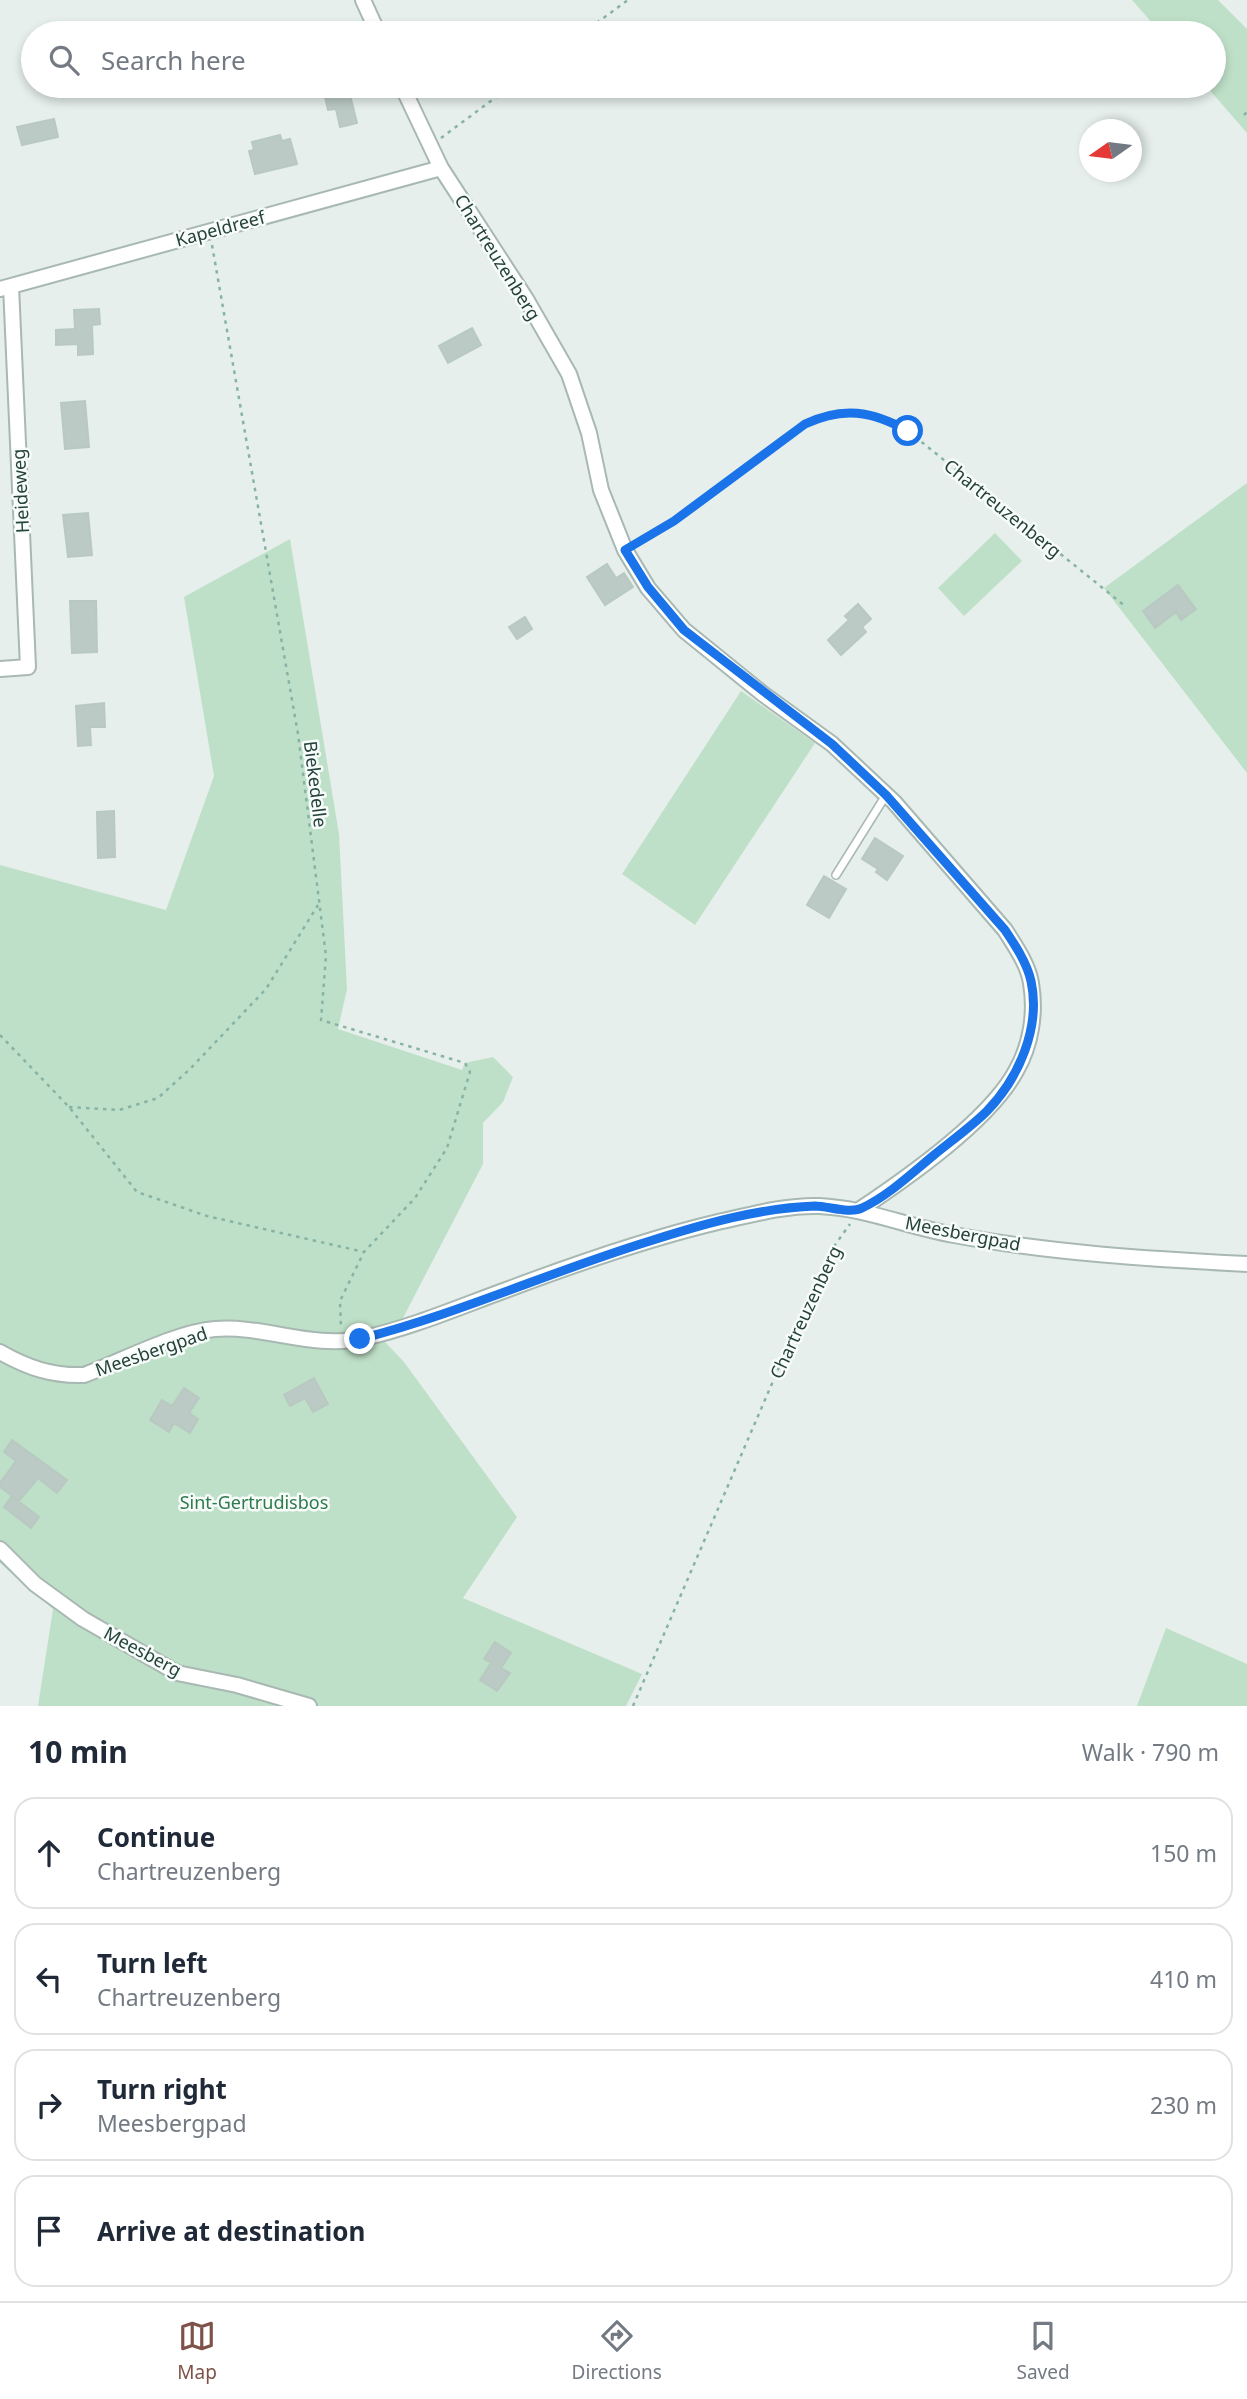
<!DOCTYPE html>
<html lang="en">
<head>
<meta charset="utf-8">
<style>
	:root { --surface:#fff; --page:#f2f2f3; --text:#1f2937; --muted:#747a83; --line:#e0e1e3; --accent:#7f5249 }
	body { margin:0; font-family:"Noto Sans",sans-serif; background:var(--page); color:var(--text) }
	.compass { position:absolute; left:1079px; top:119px; width:63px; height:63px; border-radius:50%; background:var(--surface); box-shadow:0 4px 10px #0003; rotate:256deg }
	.stop { position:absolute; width:21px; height:21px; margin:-16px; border:5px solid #1a73e8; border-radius:50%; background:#fff }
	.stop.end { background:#1a73e8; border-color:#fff; box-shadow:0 2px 7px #0008 }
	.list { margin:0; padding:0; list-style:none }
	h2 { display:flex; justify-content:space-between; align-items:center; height:91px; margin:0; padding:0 28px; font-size:30px }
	h2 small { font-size:23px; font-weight:400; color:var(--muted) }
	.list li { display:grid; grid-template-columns:46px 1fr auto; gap:21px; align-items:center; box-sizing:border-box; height:112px; margin:0 14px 14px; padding:0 14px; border:2px solid var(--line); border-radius:21px }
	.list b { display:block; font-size:26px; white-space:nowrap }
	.list p { margin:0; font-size:23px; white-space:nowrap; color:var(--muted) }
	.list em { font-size:23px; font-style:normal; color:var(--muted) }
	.icon { flex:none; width:38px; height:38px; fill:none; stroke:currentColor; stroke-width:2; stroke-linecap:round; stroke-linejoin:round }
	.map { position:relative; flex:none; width:1247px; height:1706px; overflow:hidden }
	.search { position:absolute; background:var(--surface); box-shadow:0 4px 10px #0003; left:21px; right:21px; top:21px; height:77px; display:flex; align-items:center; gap:18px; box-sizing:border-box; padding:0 24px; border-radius:38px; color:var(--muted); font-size:26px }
	.sheet { height:595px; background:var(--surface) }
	nav { display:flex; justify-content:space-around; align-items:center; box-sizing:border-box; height:98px; border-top:2px solid var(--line); background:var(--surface); font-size:19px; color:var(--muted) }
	nav a { display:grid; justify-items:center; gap:4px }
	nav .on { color:var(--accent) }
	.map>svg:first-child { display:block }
	.green { fill:#bfe0c8 }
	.building { fill:#bbcac4; stroke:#b8c9c2; stroke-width:2 }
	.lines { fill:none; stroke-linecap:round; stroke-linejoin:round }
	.lane-casing { stroke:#a8b8b2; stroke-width:10 }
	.street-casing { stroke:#a8b8b2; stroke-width:18 }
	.path { stroke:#86b3a5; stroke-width:2.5; stroke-dasharray:3.5 5; stroke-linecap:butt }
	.lane { stroke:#fff; stroke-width:7 }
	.street { stroke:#fff; stroke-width:14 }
	.route { stroke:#1a73e8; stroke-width:9 }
	.labels { text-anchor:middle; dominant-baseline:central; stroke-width:5; stroke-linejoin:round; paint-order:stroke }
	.street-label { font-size:18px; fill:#24423a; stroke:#f7fbf9 }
	.park-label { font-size:18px; fill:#2d7a4b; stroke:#f7fbf9 }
</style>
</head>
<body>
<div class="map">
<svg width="1247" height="1706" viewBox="0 0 1247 1706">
	<rect width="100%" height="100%" fill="#e6efeb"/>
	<path class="green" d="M1132,0H1218L1247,29V133L1206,86H1214V33H1161Z
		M1247,483V773L1104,588Z
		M995,533L1022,561L964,616L938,588Z
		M290,539L339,834L347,989L338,1029L462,1070L465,1063L493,1057L513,1077L503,1102L483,1123V1164L403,1318L384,1341L404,1362L517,1517L463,1598L642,1674L626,1706H38L53,1609L0,1563V865L166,910L214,776L184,597Z
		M741,691L815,743L695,925L622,874Z
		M1166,1628L1247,1664V1706H1137Z"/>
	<path class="building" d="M349,91L357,123L340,127L336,109L328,110L325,97Z
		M54,119L58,137L22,145L17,127Z
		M280,135L282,141L290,139L297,164L255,174L249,151L254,150L252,142Z
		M99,309L100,324L92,325L93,354L78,355V344L56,345V330L75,329L74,310Z
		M472,328L481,345L448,363L439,346Z
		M85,401L89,447L65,449L61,403Z
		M88,513L92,555L68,557L63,515Z
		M607,564L616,578L624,573L633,587L605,605L587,577Z
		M1178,585L1196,609L1181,620L1176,612L1155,628L1143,611Z
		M70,601H96L97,652L72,653Z
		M858,604L871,619L862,627L866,632L841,655L828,640L849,620L845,616Z
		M525,617L532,629L517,639L509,627Z
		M104,703L105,727H90L91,745L78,746L76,706Z
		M114,811L115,857L98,858L97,812Z
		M875,838L903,856L887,880L876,872L878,869L862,859Z
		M824,876L846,889L829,918L807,905Z
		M314,1378L328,1404L313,1412L305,1398L290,1406L284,1395Z
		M184,1388L199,1398L189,1413L198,1419L190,1433L174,1423L169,1432L150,1420L162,1400L172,1406Z
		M12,1440L67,1480L57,1493L38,1478L19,1501L0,1487V1483L16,1461L4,1452Z
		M12,1496L39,1517L31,1528L4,1507Z
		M495,1642L511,1653L501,1668L510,1673L497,1691L480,1680L491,1663L484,1659Z"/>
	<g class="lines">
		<g class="lane-casing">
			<path id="lane" d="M836,875L886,795"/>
		</g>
		<g class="street-casing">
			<path id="street" d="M363,0L378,33
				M402,86L441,168L526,299L569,374L589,433L601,490L625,550L648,588L684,630L763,694L832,744L894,802L1005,930C1015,946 1028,964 1031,983C1036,1013 1031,1045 1016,1071C989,1121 907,1178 859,1210
				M0,289L441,168
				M0,669L28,667L11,286
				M0,1352C28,1368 52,1376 84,1375C122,1361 176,1332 215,1329C265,1325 313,1350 364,1338C413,1327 459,1307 506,1290C575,1264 646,1239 718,1222C750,1215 786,1205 819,1206C866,1208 908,1227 954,1235C1051,1253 1149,1259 1247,1264
				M0,1549L35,1584L83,1619L177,1673L237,1685L309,1706"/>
		</g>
		<path class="path" d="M583,33L628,0
			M1244,115L1247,112
			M441,138L511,86
			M212,245L298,734L326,956L321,1020L465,1063L470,1072L447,1148L415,1198L364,1252L340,1301L341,1327
			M637,543L674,521L805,424C844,406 871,411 908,431L1125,606
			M0,1035L69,1107L137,1192L207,1216L364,1252
			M69,1107L119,1110L158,1098L190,1069L266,989L318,905
			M633,1706L808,1300L835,1245L850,1224"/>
		<use href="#lane" class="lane"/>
		<use href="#street" class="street"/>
	</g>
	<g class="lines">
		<path class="route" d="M360,1339C458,1314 552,1271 650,1241C703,1224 759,1208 815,1206C828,1206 850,1214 862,1208C888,1196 912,1173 934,1155C951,1141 971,1127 987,1111C1019,1078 1041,1027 1031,981C1027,963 1015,945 1005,930L886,795L832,744L684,630L648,587L625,550L674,521L805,424C843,406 872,411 908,431"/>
	</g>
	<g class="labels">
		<g class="street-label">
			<text transform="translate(220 228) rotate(-15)">Kapeldreef</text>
			<text transform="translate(498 257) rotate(58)">Chartreuzenberg</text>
			<text transform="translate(20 491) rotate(-93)">Heideweg</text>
			<text transform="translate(1003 508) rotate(39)">Chartreuzenberg</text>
			<text transform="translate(316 784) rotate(83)">Biekedelle</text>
			<text transform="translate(963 1233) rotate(11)">Meesbergpad</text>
			<text transform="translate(805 1312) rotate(-65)">Chartreuzenberg</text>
			<text transform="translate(151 1351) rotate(-19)">Meesbergpad</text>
			<text transform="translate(143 1651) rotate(28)">Meesberg</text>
		</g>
		<g class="park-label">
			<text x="254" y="1502">Sint-Gertrudisbos</text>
		</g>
	</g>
</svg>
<svg class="compass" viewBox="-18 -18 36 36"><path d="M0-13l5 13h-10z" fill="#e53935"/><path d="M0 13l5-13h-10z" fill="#747a83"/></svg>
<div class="stop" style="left:908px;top:431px"></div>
<div class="stop end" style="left:360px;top:1339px"></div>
<div class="search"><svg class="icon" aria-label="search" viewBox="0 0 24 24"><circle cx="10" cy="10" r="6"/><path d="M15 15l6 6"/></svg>Search here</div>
</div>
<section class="sheet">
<h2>10 min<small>Walk · 790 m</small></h2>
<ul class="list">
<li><svg class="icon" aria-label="ahead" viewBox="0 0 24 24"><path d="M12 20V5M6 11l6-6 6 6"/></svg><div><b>Continue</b><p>Chartreuzenberg</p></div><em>150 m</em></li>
<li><svg class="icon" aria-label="left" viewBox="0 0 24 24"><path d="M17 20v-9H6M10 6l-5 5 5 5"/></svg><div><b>Turn left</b><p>Chartreuzenberg</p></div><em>410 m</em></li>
<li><svg class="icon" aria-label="right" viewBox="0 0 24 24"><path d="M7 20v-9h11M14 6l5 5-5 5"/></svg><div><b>Turn right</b><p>Meesbergpad</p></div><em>230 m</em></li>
<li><svg class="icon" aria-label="arrive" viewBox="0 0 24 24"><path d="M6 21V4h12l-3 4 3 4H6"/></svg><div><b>Arrive at destination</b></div></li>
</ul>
</section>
<nav>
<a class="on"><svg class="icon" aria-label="map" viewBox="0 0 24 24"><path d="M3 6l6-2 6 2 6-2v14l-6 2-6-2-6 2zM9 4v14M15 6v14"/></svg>Map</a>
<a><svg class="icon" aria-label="directions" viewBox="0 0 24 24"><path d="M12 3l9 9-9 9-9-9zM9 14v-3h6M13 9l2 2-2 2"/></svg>Directions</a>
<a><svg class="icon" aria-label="saved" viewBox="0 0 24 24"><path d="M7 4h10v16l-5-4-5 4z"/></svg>Saved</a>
</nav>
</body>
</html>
